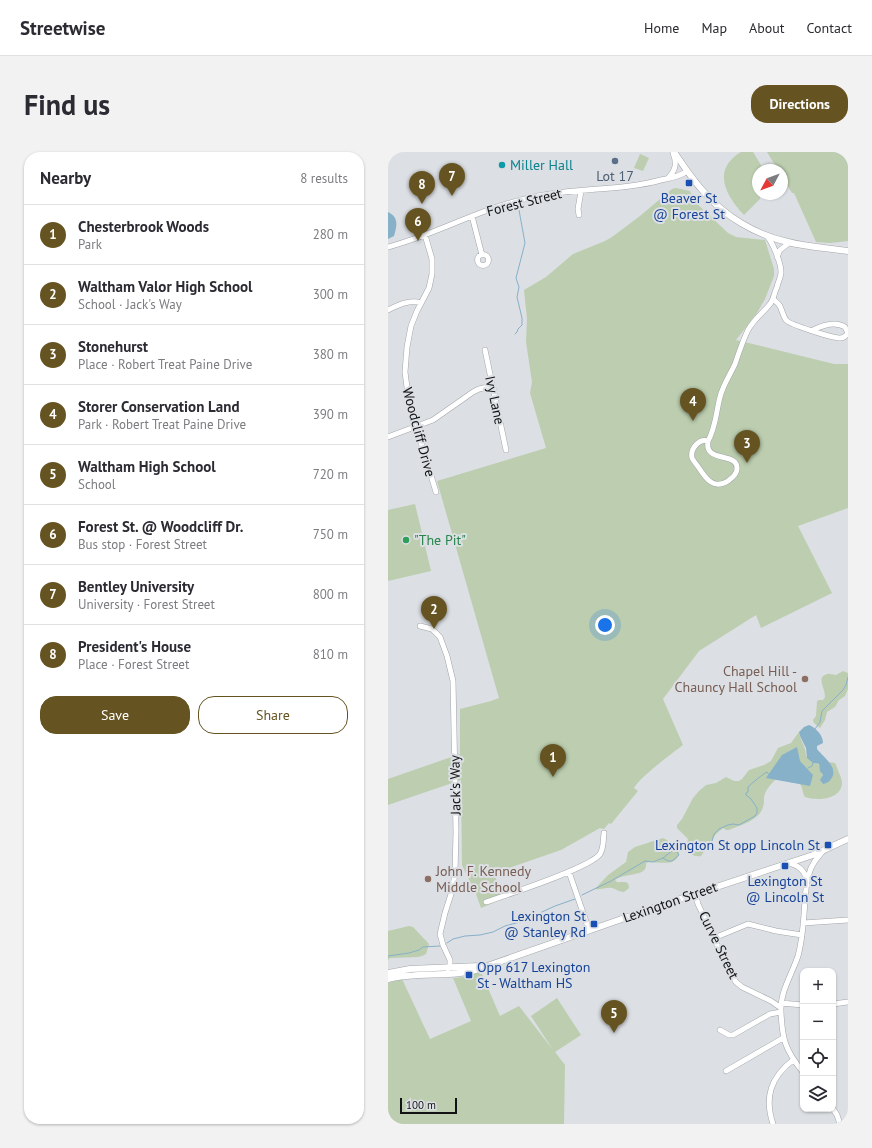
<!DOCTYPE html>
<html lang="en">
<head>
<meta charset="utf-8">
<style>
	:root { --surface:#fff; --page:#f2f2f3; --text:#2b2b33; --muted:#7c7c81; --line:#e1e1e2; --accent:#655421 }
	body { margin:0; font-family:"PT Sans",sans-serif; background:var(--page); color:var(--text) }
	.controls { position:absolute; right:12px; bottom:12px; display:grid; overflow:hidden; border-radius:8px; box-shadow:0 1px 3px #0004 }
	.controls button { width:36px; height:36px; display:grid; place-items:center; padding:0; border:0; border-bottom:1px solid var(--line); background:var(--surface); color:var(--text); font:20px sans-serif }
	.compass { position:absolute; left:364px; top:12px; width:36px; height:36px; border-radius:50%; background:var(--surface); box-shadow:0 1px 3px #0004; rotate:229deg }
	.scale { position:absolute; left:12px; bottom:10px; width:57px; box-sizing:border-box; padding-left:4px; border:2px solid #111214; border-top:0; font-size:11px; line-height:14px; white-space:nowrap; color:#111214; -webkit-text-stroke:3px #dcdfe3; paint-order:stroke }
	.you { position:absolute; left:217px; top:473px; width:14px; height:14px; margin:-10px; border:3px solid #fff; border-radius:50%; background:#1a73e8; box-shadow:0 0 0 6px #1a73e833 }
	.badge { display:grid; place-items:center; width:26px; height:26px; border-radius:50%; background:var(--accent); color:#fff; font-size:13px; font-weight:700 }
	.pin { position:absolute; translate:-50% -33px; filter:drop-shadow(0 1px 2px #0008) }
	.pin::after { content:''; position:absolute; top:21px; width:14px; height:12px; background:inherit; clip-path:polygon(0 0,100% 0,50% 100%) }
	.list { margin:0; padding:0; list-style:none }
	h2 { display:flex; justify-content:space-between; align-items:center; height:52px; margin:0; padding:0 16px; font-size:17px }
	h2 small { font-size:13px; font-weight:400; color:var(--muted) }
	.list li { display:grid; grid-template-columns:26px 1fr auto; gap:12px; align-items:center; box-sizing:border-box; height:60px; padding:0 16px; border-top:1px solid var(--line) }
	.list b { display:block; font-size:15px; white-space:nowrap }
	.list p { margin:0; font-size:13px; white-space:nowrap; color:var(--muted) }
	.list em { font-size:13px; font-style:normal; color:var(--muted) }
	.actions { display:flex; gap:8px; padding:12px 16px }
	.actions a { flex:1; padding:9px 0; border:1px solid var(--accent); border-radius:16px; text-align:center; font-size:14px; color:var(--accent) }
	.actions .main { background:var(--accent); color:#fff }
	.icon { flex:none; width:22px; height:22px; fill:none; stroke:currentColor; stroke-width:2; stroke-linecap:round; stroke-linejoin:round }
	.map { position:relative; flex:none; width:460px; height:972px; overflow:hidden; border-radius:16px }
	header { display:flex; align-items:center; gap:24px; box-sizing:border-box; height:56px; padding:0 20px; background:var(--surface); border-bottom:1px solid var(--line) }
	header strong { font-size:19px }
	nav { display:flex; gap:22px; margin-inline-start:auto; font-size:14px }
	.intro { display:flex; align-items:center; justify-content:space-between; box-sizing:border-box; height:96px; padding:0 24px }
	h1 { margin:0; font-size:28px }
	.button { padding:10px 18px; border-radius:16px; background:var(--accent); color:#fff; font-size:14px; font-weight:700 }
	main { display:flex; gap:24px; padding:0 24px }
	aside { flex:1; background:var(--surface); border-radius:16px; box-shadow:0 1px 3px #0004 }
	.map>svg:first-child { display:block }
	.green { fill:#bcceaf }
	.water { fill:#87b0c9 }
	.lines { fill:none; stroke-linecap:round; stroke-linejoin:round }
	.stream { stroke:#87b0c9; stroke-width:1 }
	.minor-casing { stroke:#a2a5a9; stroke-width:6 }
	.major-casing { stroke:#a2a5a9; stroke-width:7 }
	.minor { stroke:#fff; stroke-width:5 }
	.major { stroke:#fff; stroke-width:6 }
	.service-dot { fill:#5c6f8a; stroke:#dcdfe3; stroke-width:1.5 }
	.culture-dot { fill:#0f9aa8; stroke:#dcdfe3; stroke-width:1.5 }
	.transit-dot { fill:#1a4fb4; stroke:#dcdfe3; stroke-width:1.5 }
	.leisure-dot { fill:#2e9e5b; stroke:#dcdfe3; stroke-width:1.5 }
	.education-dot { fill:#8d6e63; stroke:#dcdfe3; stroke-width:1.5 }
	.labels { text-anchor:middle; dominant-baseline:central; stroke-width:4; stroke-linejoin:round; paint-order:stroke }
	.culture-label { font-size:14px; fill:#0d838f; stroke:#dcdfe3; text-anchor:start }
	.service-label { font-size:14px; fill:#4e5e75; stroke:#dcdfe3 }
	.transit-label { font-size:14px; fill:#164399; stroke:#dcdfe3 }
	.street-label { font-size:14px; fill:#111214; stroke:#dcdfe3 }
	.leisure-label { font-size:14px; fill:#27864d; stroke:#dcdfe3; text-anchor:start }
	.education-label { font-size:14px; fill:#785e54; stroke:#dcdfe3; text-anchor:end }
</style>
</head>
<body>
<header>
<strong>Streetwise</strong>
<nav><a>Home</a><a>Map</a><a>About</a><a>Contact</a></nav>
</header>
<div class="intro"><h1>Find us</h1><a class="button">Directions</a></div>
<main>
<aside>
<h2>Nearby<small>8 results</small></h2>
<ul class="list">
<li><span class="badge">1</span><div><b>Chesterbrook Woods</b><p>Park</p></div><em>280 m</em></li>
<li><span class="badge">2</span><div><b>Waltham Valor High School</b><p>School · Jack's Way</p></div><em>300 m</em></li>
<li><span class="badge">3</span><div><b>Stonehurst</b><p>Place · Robert Treat Paine Drive</p></div><em>380 m</em></li>
<li><span class="badge">4</span><div><b>Storer Conservation Land</b><p>Park · Robert Treat Paine Drive</p></div><em>390 m</em></li>
<li><span class="badge">5</span><div><b>Waltham High School</b><p>School</p></div><em>720 m</em></li>
<li><span class="badge">6</span><div><b>Forest St. @ Woodcliff Dr.</b><p>Bus stop · Forest Street</p></div><em>750 m</em></li>
<li><span class="badge">7</span><div><b>Bentley University</b><p>University · Forest Street</p></div><em>800 m</em></li>
<li><span class="badge">8</span><div><b>President's House</b><p>Place · Forest Street</p></div><em>810 m</em></li>
</ul>
<div class="actions"><a class="main">Save</a><a>Share</a></div>
</aside>
<div class="map">
<svg width="460" height="972" viewBox="0 0 460 972">
	<rect width="100%" height="100%" fill="#dcdfe3"/>
	<path class="green" d="M353,0H365L376,18H370V42H372V47L356,63C338,44 323,18 353,0Z
		M379,0H460V89L442,91L428,90L406,41H404L394,25V18H390Z
		M252,2L261,6L255,19L246,16Z
		M288,36L302,39L306,49L340,81L348,85L377,88L386,117V124L377,147L369,161L348,188L446,212H460V356L410,374L444,441L373,476L368,463L311,499L275,547L295,593C282,603 253,624 246,636L250,639L223,672L221,671L216,677L212,676L173,698L106,721L115,747L93,756L88,742L74,713L73,628L0,653V627L72,602V557L103,549L111,546L49,329L158,296L142,241L144,230L138,190L139,167L136,138L158,125L185,102L217,89L224,85L252,64L284,37Z
		M27,352L43,419L0,429V358Z
		M455,519L460,521V537L457,544L451,548L447,555L439,560L437,568L432,576L426,571L425,568L428,564L429,549L431,548H435L437,545C437,537 432,532 434,525C440,520 441,522 448,523Z
		M411,580C412,589 418,594 418,604L426,611H429C432,613 433,620 435,624L433,627L434,631H438C446,623 449,621 441,610L447,611L448,613C450,619 454,626 454,631C453,648 429,649 417,645C414,641 415,636 412,632C408,627 394,628 388,627C383,632 377,638 376,646C376,649 376,652 375,655C371,669 352,673 341,678H338L335,676L328,682L313,704C306,705 302,702 298,696L300,687L289,676V673L294,667L305,646L312,638L318,633L328,631L338,625L346,629H351L354,627L361,618L376,613L383,609L390,596L403,591Z
		M275,686L279,688L291,700C290,715 272,710 261,710L258,711C260,726 236,720 227,728L229,730C234,731 241,727 241,736L236,740C231,740 228,737 224,736C218,735 212,738 207,737L220,723L238,710L240,700L247,695Z
		M21,774L25,775L41,792L38,802L34,804L30,805L2,806L0,808V779Z
		M93,820L112,864L131,854L165,898L143,864L169,846L193,883L167,900L177,913L176,972H0V831L14,827L42,887L83,869L65,826L76,825Z"/>
	<path class="water" d="M0,60C11,65 9,74 6,84L0,87Z
		M421,573C428,576 435,583 435,591L429,594V597C435,605 452,616 443,627C441,630 439,631 435,632L432,628L435,623L432,619L431,612L428,611H425L419,606L418,596L412,584L411,580L416,575Z
		M409,595L412,609L425,623L422,634L378,626L394,603Z"/>
	<g class="lines">
		<path class="stream" d="M127,182L129,180L130,177L134,173V166L129,145L131,135L128,126L137,91L131,58
			M427,577L432,570L434,559L455,538L458,533L460,525
			M420,616L424,614L425,611
			M299,700L309,695L316,694L321,692L324,689L326,682L331,677L340,673L345,672L351,673L367,664L369,661V656L363,647L358,643V641L360,640V635C364,631 375,622 379,620L381,623
			M194,743L223,729L257,709L265,710L275,706L284,699L288,698L291,703L284,709H280L275,706
			M59,791L65,787L77,784L92,783L105,780L117,774L132,770L167,754L187,747
			M0,804L21,801L31,798L35,795L52,794"/>
		<g class="minor-casing">
			<path id="minor" d="M280,26C288,18 289,11 285,1
				M191,63L190,57L193,39
				M84,64L94,103
				M37,83L44,107V122L41,136L29,159L23,174L19,195L17,220L21,251L48,340
				M0,95C35,86 67,70 100,58C120,51 141,45 162,42C199,36 237,38 273,28C282,26 292,25 299,19
				M89.5 108a5.5 5.5 0 1 1 11 0a5.5 5.5 0 1 1-11 0Z
				M389,105L392,98L401,91
				M385,147C387,149 390,151 392,154C394,158 395,164 398,168C402,173 445,186 452,186C456,186 458,184 460,181L457,175C448,169 435,173 425,178
				M0,158C10,153 22,147 33,151
				M97,198L118,298
				M0,285L45,268L85,240L91,237L104,234
				M320,289C316,312 350,299 349,317C349,322 344,326 340,329C326,338 318,327 311,316C309,313 306,310 304,306C302,297 311,286 320,289C328,275 328,260 332,245C335,233 342,223 347,212C351,200 355,188 360,178C366,167 375,161 382,152C386,147 386,141 389,135C390,130 393,125 393,120C393,111 385,91 379,84
				M32,474L44,477L52,485L59,504L65,529L68,679L67,722L64,739L57,761L52,782L55,793L62,808V813L60,817
				M400,711C410,713 415,717 419,727
				M181,720L201,778
				M307,741L310,752L326,786L343,823L348,830L354,835L383,849L393,856
				M98,750C118,743 202,716 212,702C216,696 215,688 216,681
				M415,771L460,768
				M326,786L360,772L388,779L414,783
				M393,851L415,853
				M445,852L460,850
				M332,878L341,883H345L382,862L393,860
				M338,919L395,886
				M415,920C397,898 394,887 393,859C392,840 404,822 410,804C415,786 416,766 417,747C418,739 418,730 421,722C423,713 429,706 435,699
				M445,957L449,963L452,972
				M385,972C376,945 383,925 405,908"/>
		</g>
		<g class="major-casing">
			<path id="major" d="M286,0C295,13 304,27 315,39C336,64 368,83 400,90C419,95 440,96 460,99
				M0,821L22,817L92,814
				M0,827C28,820 57,825 85,819L271,754L425,703L460,687"/>
		</g>
		<use href="#minor" class="minor"/>
		<use href="#major" class="major"/>
	</g>
	<circle class="service-dot" cx="227" cy="9" r="4"/>
	<circle class="culture-dot" cx="114" cy="13" r="4"/>
	<g class="transit-dot">
		<rect x="297" y="27" width="8" height="8" rx="2"/>
		<rect x="436" y="689" width="8" height="8" rx="2"/>
		<rect x="393" y="710" width="8" height="8" rx="2"/>
		<rect x="202" y="768" width="8" height="8" rx="2"/>
		<rect x="77" y="819" width="8" height="8" rx="2"/>
	</g>
	<circle class="leisure-dot" cx="18" cy="388" r="4"/>
	<g class="education-dot">
		<circle cx="417" cy="527" r="4"/>
		<circle cx="40" cy="727" r="4"/>
	</g>
	<g class="labels">
		<g class="culture-label">
			<text x="122" y="13">Miller Hall</text>
		</g>
		<g class="service-label">
			<text x="227" y="24">Lot 17</text>
		</g>
		<g class="transit-label">
			<text x="301" y="46">Beaver St<tspan x="301" dy="16">@ Forest St</tspan></text>
			<text x="432" y="693" text-anchor="end">Lexington St opp Lincoln St</text>
			<text x="397" y="729">Lexington St<tspan x="397" dy="16">@ Lincoln St</tspan></text>
			<text x="198" y="764" text-anchor="end">Lexington St<tspan x="198" dy="16">@ Stanley Rd</tspan></text>
			<text x="89" y="815" text-anchor="start">Opp 617 Lexington<tspan x="89" dy="16">St - Waltham HS</tspan></text>
		</g>
		<g class="street-label">
			<text transform="translate(136 50) rotate(-14)">Forest Street</text>
			<text transform="translate(107 248) rotate(78)">Ivy Lane</text>
			<text transform="translate(31 280) rotate(75)">Woodcliff Drive</text>
			<text transform="translate(67 633) rotate(-91)">Jack's Way</text>
			<text transform="translate(282 750) rotate(-19)">Lexington Street</text>
			<text transform="translate(331 793) rotate(64)">Curve Street</text>
		</g>
		<g class="leisure-label">
			<text x="26" y="388">"The Pit"</text>
		</g>
		<g class="education-label">
			<text x="409" y="519">Chapel Hill -<tspan x="409" dy="16">Chauncy Hall School</tspan></text>
			<text x="48" y="719" text-anchor="start">John F. Kennedy<tspan x="48" dy="16">Middle School</tspan></text>
		</g>
	</g>
</svg>
<div class="controls">
<button>+</button>
<button>−</button>
<button><svg class="icon" aria-label="locate" viewBox="0 0 24 24"><circle cx="12" cy="12" r="6"/><path d="M12 2v4M12 18v4M2 12h4M18 12h4"/></svg></button>
<button><svg class="icon" aria-label="layers" viewBox="0 0 24 24"><path d="M12 4l9 5-9 5-9-5zM3 14l9 5 9-5"/></svg></button>
</div>
<svg class="compass" viewBox="-18 -18 36 36"><path d="M0-13l5 13h-10z" fill="#e53935"/><path d="M0 13l5-13h-10z" fill="#7c7c81"/></svg>
<div class="scale">100 m</div>
<div class="you"></div>
<div class="pin badge" style="left:165px;top:625px">1</div>
<div class="pin badge" style="left:46px;top:477px">2</div>
<div class="pin badge" style="left:359px;top:311px">3</div>
<div class="pin badge" style="left:305px;top:269px">4</div>
<div class="pin badge" style="left:226px;top:881px">5</div>
<div class="pin badge" style="left:30px;top:89px">6</div>
<div class="pin badge" style="left:64px;top:44px">7</div>
<div class="pin badge" style="left:34px;top:52px">8</div>
</div>
</main>
</body>
</html>
